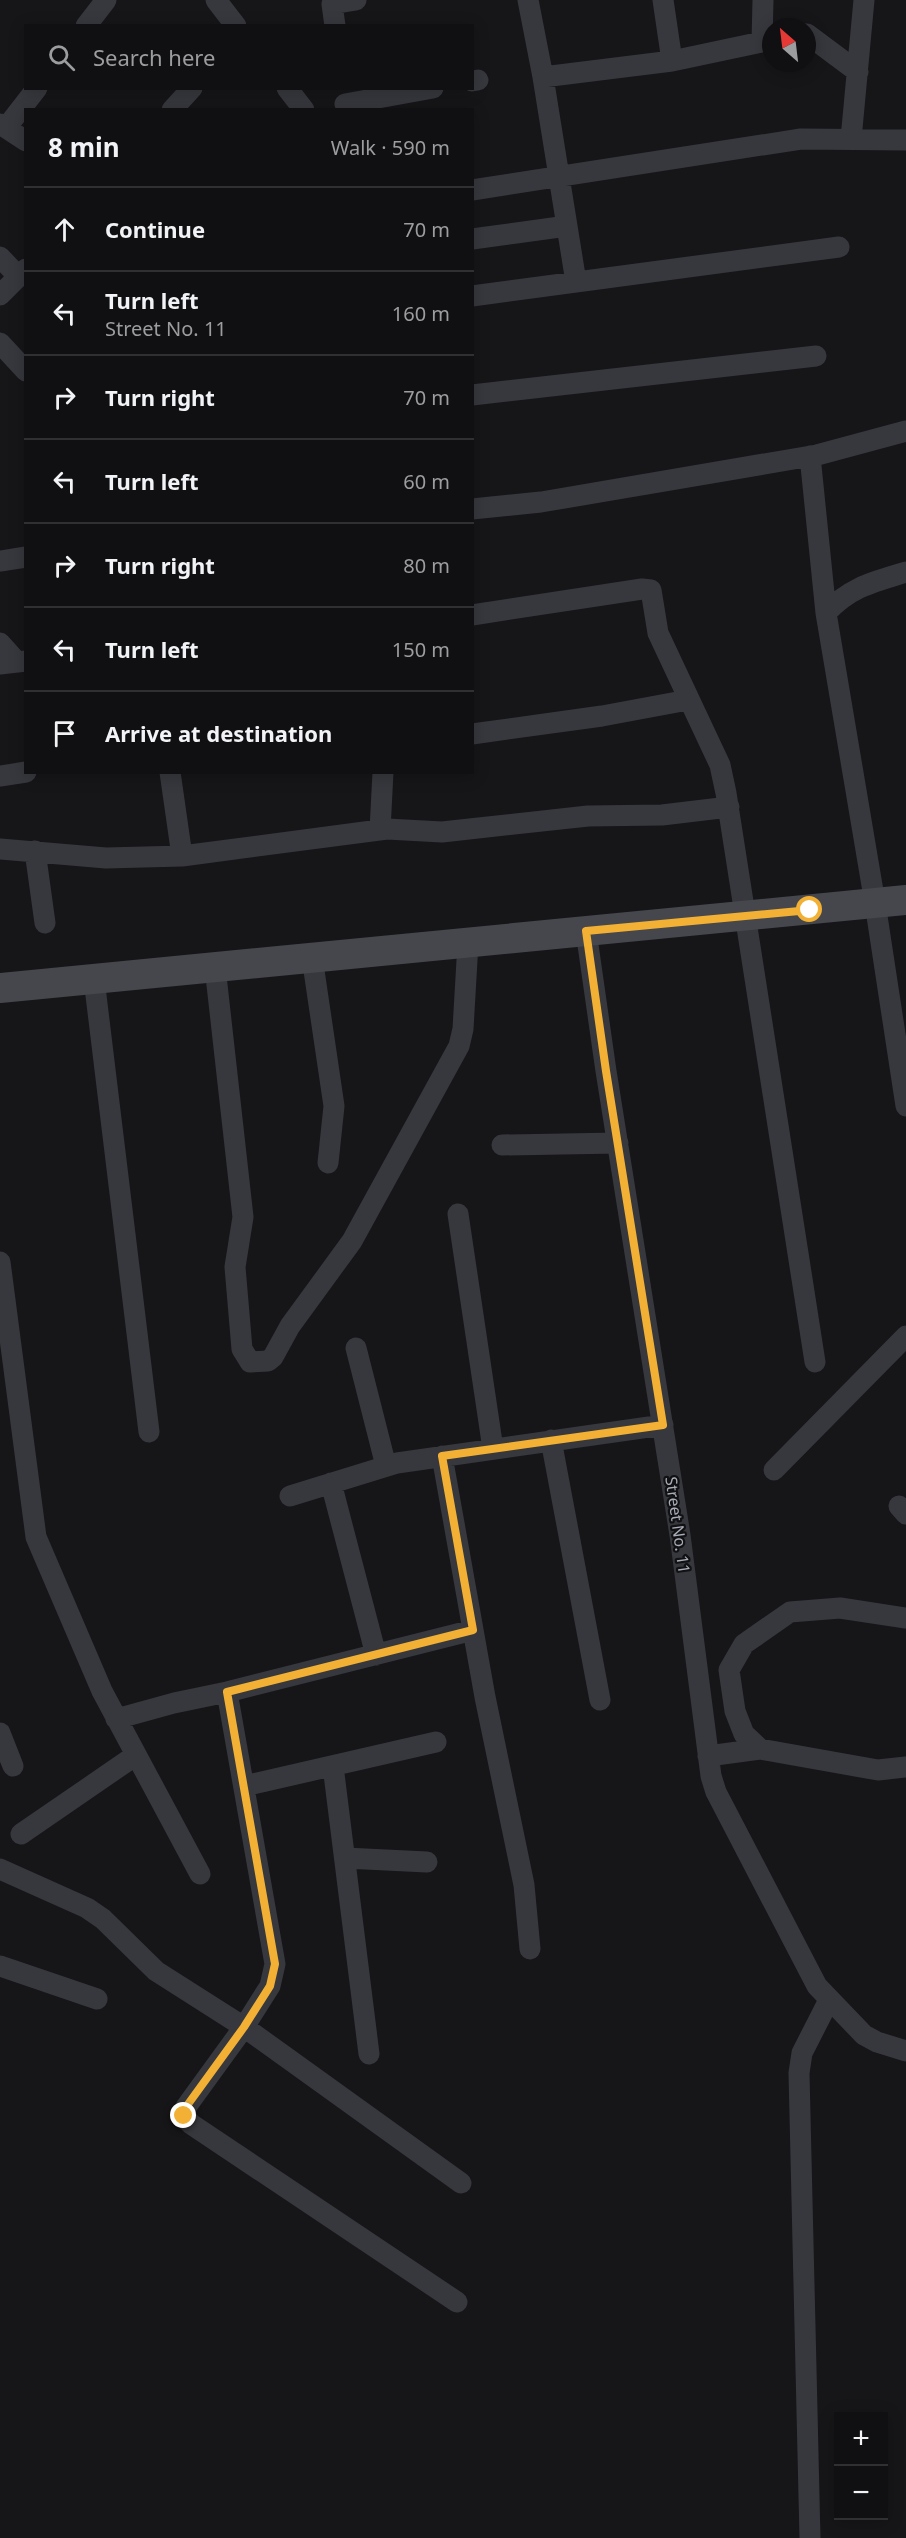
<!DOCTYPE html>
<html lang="en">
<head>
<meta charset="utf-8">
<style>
	:root { --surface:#101012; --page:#19191b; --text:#f1f3f6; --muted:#9c9d9f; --line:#303032 }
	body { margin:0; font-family:"Noto Sans",sans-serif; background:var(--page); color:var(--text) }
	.controls { position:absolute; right:18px; bottom:18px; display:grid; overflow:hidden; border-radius:0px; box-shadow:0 3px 15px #0003 }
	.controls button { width:54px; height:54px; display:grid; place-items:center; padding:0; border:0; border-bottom:2px solid var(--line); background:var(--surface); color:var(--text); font:30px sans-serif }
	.compass { position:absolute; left:762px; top:18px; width:54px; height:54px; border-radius:50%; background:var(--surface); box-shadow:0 3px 15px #0003; rotate:332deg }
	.stop { position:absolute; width:18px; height:18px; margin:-14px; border:4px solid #f2b134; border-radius:50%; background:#fff }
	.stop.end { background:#f2b134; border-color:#fff; box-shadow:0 2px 6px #0008 }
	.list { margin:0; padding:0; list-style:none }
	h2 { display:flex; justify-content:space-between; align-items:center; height:78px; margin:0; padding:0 24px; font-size:26px }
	h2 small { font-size:20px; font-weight:400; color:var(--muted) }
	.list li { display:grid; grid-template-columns:39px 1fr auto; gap:18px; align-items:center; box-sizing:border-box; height:84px; padding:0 24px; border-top:2px solid var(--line) }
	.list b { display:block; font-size:22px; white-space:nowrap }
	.list p { margin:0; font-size:20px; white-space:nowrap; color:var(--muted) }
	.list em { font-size:20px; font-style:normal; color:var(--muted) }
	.icon { flex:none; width:33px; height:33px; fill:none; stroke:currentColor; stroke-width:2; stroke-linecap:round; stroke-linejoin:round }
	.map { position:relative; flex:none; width:906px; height:2538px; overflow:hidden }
	.search { position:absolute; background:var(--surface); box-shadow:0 3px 15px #0003; left:24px; top:24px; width:450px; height:66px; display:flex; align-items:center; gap:15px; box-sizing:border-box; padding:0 21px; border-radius:0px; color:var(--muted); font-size:22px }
	.panel { position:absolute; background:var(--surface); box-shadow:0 3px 15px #0003; left:24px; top:108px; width:450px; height:666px; border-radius:0px }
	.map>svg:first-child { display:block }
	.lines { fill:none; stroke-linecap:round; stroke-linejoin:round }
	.street { stroke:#37383d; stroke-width:21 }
	.secondary { stroke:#45474d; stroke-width:30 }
	.route { stroke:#f2b134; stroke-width:8 }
	.labels { text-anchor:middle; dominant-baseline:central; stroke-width:4.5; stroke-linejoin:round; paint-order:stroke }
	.street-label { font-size:16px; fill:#a8adb8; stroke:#111113 }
</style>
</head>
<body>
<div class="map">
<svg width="906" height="2538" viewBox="0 0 906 2538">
	<rect width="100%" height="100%" fill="#161618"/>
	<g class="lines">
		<path class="street" d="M216,0L236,26
			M528,0L543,77L672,61L771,40
			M663,0L672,61
			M86,26L106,0
			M335,26L332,4L356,0
			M807,34L858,72
			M762,42L763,0
			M543,77L576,282
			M472,81L478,80
			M287,88L304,110
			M345,104L433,88
			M172,110L192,88
			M0,124L26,141
			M6,128L37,88
			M851,139L864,0
			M472,190L801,139L906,140
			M472,239L567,226
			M0,257L18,276
			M0,295L26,269
			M472,296L839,247
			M0,343L26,371
			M472,395L816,356
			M810,456L826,613L875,903L906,1106
			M472,509L541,502L817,455L906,431
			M0,561L26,557
			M826,613C850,587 873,582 906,572
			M472,615L642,589L651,590L658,633L720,765L726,793L815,1362
			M0,643L17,662
			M0,664L26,661
			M472,734L602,716L688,700
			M170,772L182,856
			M0,776L26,772
			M380,830L383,772
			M0,849L106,858L182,856L387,829L442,832L588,816L662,815L729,807
			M35,851L45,923
			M586,931L606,1071L680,1535L711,1776L716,1792L817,1986L864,2035L877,2042L906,2051
			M312,957L334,1106L328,1163
			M215,967L243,1217L235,1267L242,1349L250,1362L268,1361L273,1357L290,1326L352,1241L459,1046L463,1029L468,943
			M94,979L149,1432
			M502,1145L618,1143
			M458,1214L493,1449
			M0,1262L36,1537L102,1691L200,1874
			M356,1348L386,1466
			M551,1440L600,1700
			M442,1456L485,1697L524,1885L530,1949
			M774,1470L906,1336
			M331,1483L376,1655
			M290,1496L397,1463L663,1425
			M899,1506L906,1514
			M227,1692L275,1964L270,1986L244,2027L186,2107L184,2116L191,2124L457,2302
			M116,1719L174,1703L227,1692L473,1630
			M0,1733L13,1766
			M760,1749L744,1734L735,1711L729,1670L744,1644L790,1612L840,1608L906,1618
			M708,1756L760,1749L878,1770L906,1767
			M333,1766L369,2054
			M244,1786L436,1742
			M21,1834L136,1755
			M345,1858L427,1862
			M0,1869L87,1908L103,1919L156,1971L244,2027L461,2183
			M0,1966L97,1999
			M810,2538L799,2073L802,2053L829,2000"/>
		<path class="secondary" d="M0,988L906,900"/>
	</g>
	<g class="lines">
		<path class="route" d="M184,2116L186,2107L244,2027L270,1986L275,1964L227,1692L473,1630L442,1456L663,1425L606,1071L586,931L810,910"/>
	</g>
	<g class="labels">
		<g class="street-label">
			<text transform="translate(678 1525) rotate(82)">Street No. 11</text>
		</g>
	</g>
</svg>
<div class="controls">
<button>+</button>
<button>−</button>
</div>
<svg class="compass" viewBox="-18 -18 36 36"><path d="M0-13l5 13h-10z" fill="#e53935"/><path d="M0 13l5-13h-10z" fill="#9c9d9f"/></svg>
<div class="stop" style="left:810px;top:910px"></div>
<div class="stop end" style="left:184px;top:2116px"></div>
<div class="search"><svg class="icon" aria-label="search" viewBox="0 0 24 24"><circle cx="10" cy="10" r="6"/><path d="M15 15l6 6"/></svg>Search here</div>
<section class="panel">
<h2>8 min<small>Walk · 590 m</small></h2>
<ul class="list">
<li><svg class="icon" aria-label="ahead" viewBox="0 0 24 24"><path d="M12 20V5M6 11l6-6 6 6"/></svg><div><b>Continue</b></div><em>70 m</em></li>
<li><svg class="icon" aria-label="left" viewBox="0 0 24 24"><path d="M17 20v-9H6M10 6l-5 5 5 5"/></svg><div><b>Turn left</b><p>Street No. 11</p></div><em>160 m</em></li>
<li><svg class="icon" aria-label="right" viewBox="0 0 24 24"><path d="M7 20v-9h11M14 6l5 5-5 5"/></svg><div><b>Turn right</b></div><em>70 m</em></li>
<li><svg class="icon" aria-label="left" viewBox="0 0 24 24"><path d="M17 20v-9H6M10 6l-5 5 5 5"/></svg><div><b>Turn left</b></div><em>60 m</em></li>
<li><svg class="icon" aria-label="right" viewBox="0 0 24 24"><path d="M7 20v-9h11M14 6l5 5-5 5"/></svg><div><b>Turn right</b></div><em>80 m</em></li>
<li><svg class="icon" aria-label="left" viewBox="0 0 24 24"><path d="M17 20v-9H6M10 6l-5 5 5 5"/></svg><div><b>Turn left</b></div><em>150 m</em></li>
<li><svg class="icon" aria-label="arrive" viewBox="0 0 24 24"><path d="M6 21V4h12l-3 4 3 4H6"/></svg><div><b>Arrive at destination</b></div></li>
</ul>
</section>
</div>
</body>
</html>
